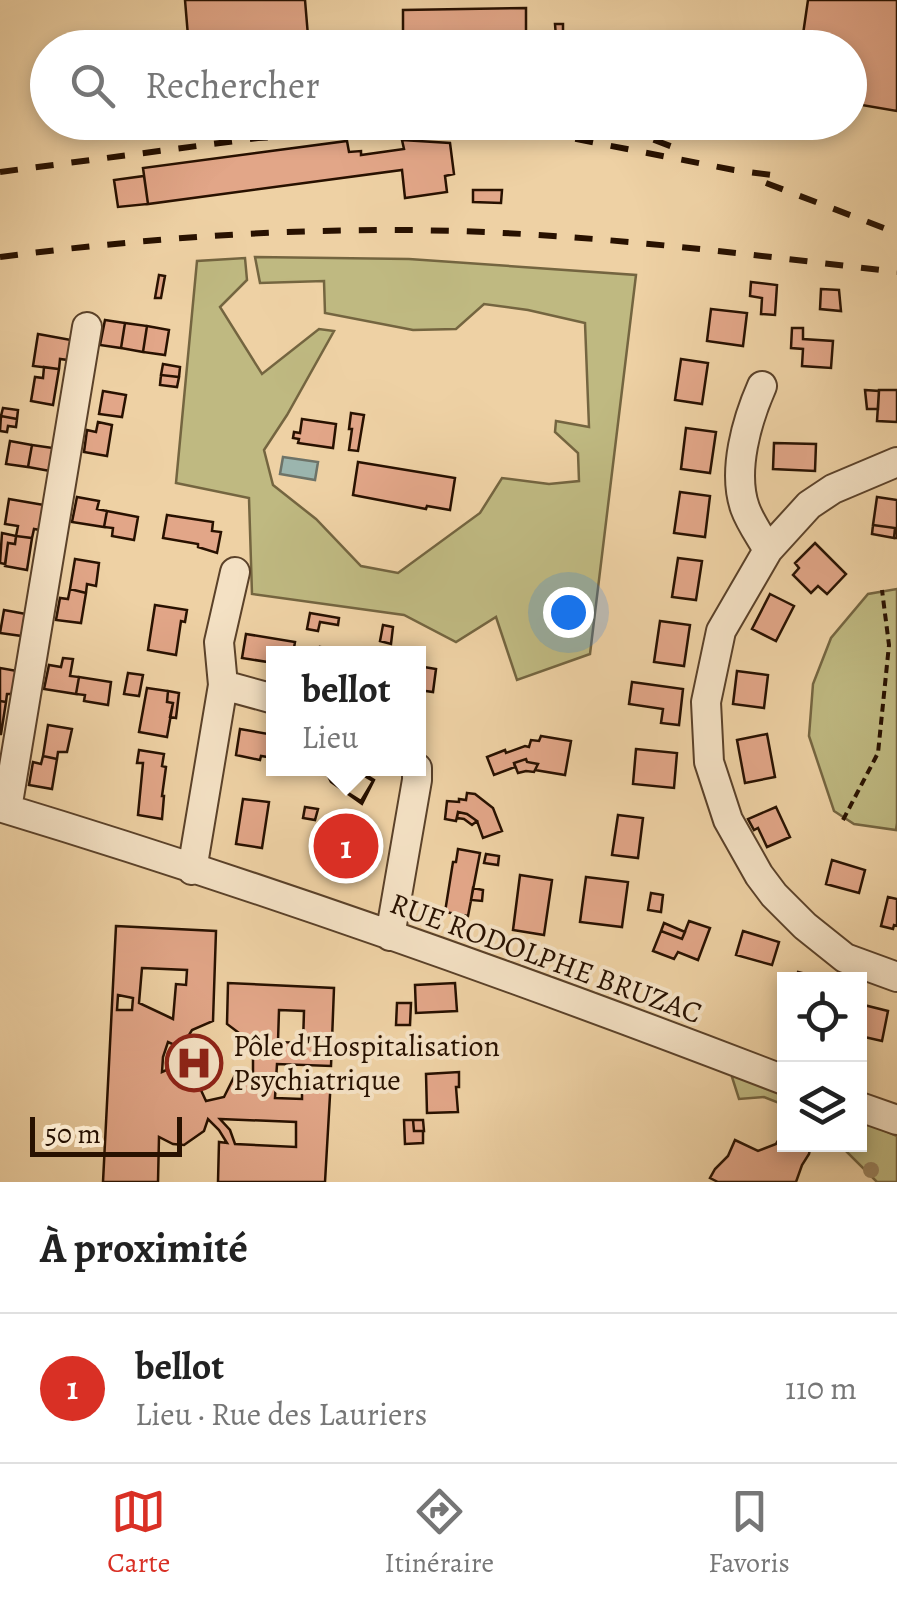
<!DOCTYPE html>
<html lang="fr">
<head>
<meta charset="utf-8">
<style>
	:root { --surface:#fff; --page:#f6f6f6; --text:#222; --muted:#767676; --line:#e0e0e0; --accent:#d93025 }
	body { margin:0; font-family:Alegreya,serif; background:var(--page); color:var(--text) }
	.controls { position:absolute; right:30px; bottom:30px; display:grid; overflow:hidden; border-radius:0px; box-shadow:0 5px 15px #0003 }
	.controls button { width:90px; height:90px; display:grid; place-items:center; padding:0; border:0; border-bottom:2px solid var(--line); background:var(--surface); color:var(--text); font:50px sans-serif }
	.scale { position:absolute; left:30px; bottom:25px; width:152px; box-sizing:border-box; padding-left:10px; border:5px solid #281100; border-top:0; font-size:28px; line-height:35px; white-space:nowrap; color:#281100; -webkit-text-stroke:8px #f4e1c4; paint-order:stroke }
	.you { position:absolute; left:568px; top:612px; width:35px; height:35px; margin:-25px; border:8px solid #fff; border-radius:50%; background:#1a73e8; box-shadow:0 0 0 15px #1a73e833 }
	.badge { display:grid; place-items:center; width:65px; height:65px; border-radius:50%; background:var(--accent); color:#fff; font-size:32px; font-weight:700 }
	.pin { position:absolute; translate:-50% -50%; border:5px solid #fff; box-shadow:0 2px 10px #0006 }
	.popup { position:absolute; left:266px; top:646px; width:160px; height:130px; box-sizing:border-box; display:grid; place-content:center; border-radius:0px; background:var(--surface); filter:drop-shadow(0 2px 8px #0005); font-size:32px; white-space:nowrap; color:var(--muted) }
	.popup b { font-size:38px; color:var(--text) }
	.popup::after { content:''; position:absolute; left:50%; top:100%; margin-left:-20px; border:20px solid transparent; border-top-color:var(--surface) }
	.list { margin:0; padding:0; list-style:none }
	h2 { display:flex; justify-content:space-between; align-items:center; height:130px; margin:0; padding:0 40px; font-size:42px }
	h2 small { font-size:32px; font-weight:400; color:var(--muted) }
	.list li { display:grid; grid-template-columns:65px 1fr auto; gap:30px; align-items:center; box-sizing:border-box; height:150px; padding:0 40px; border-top:2px solid var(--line) }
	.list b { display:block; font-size:38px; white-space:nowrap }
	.list p { margin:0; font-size:32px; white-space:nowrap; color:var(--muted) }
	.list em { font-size:32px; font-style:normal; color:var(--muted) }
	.icon { flex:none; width:55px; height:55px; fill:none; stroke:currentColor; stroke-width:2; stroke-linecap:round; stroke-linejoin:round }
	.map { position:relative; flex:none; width:897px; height:1182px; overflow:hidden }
	.search { position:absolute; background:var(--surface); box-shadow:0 5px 15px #0003; left:30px; right:30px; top:30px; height:110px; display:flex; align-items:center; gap:25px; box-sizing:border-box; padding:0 35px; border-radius:55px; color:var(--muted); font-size:38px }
	.sheet { height:280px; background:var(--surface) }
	nav { display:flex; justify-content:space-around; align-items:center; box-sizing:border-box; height:140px; border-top:2px solid var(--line); background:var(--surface); font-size:28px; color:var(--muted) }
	nav a { display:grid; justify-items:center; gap:5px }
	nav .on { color:var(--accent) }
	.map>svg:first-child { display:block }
	.green { fill:#bfb981; stroke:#746540; stroke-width:2.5 }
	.water { fill:#9bb5ae; stroke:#6d7368; stroke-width:2.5 }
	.building { fill:#e2a688; stroke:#281100; stroke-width:2.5; fill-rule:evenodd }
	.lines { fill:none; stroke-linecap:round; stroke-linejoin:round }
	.minor-casing { stroke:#5a4129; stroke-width:32 }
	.path { stroke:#281100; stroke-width:4; stroke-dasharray:8 5; stroke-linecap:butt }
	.minor { stroke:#f4e1c4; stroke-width:28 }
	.rail { stroke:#281100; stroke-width:6; stroke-dasharray:18 18; stroke-linecap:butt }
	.tree { fill:#9a835f }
	.labels { text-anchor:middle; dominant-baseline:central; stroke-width:8; stroke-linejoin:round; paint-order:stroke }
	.street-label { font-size:30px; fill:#281100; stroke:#f4e1c4 }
	.poi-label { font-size:30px; fill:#281100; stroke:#f4e1c4; text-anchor:start }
</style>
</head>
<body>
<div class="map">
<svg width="897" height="1182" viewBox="0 0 897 1182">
	<rect width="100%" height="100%" fill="#eed1a4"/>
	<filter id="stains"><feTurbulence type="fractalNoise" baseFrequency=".002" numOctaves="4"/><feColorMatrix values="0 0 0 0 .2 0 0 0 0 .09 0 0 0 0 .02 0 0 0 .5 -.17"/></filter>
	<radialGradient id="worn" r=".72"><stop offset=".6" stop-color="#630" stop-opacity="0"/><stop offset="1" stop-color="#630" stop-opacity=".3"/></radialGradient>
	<path class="green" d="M255,257L409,259L636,275L590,654L517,680L496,617L456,642L404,615L252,594L249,498L176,483L197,261L245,258L247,280L220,307L262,374L319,329L334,331L287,415L264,450L273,485L316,519L361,566L398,573L480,513L502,478L549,484L579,481L578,453L555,432L556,421L589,427L585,323L528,310L484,304L456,329L413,330L325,313L324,281L260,283Z
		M897,589V823L896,830L854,824L834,811L809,736L813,684L831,638L868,594Z
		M739,1068L784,1088V1105L764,1097L739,1099L732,1077Z
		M860,1120L897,1136V1182H877L845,1150L835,1145L860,1144Z"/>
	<path class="water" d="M283,457L318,462L315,480L280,474Z"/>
	<path class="building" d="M185,0H305L309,48H189Z
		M808,0H897V111L850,103V48H801Z
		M526,8V48H403V10Z
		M555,24H563V37H556Z
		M558,39H572V46H558Z
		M102,122H142V126H102Z
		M402,140L450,143L454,174L445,176L447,192L405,198L402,170L148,204L143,168L347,141L349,152L361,151V155L404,149Z
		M144,176L148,204L118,207L114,180Z
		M473,190H502L501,203L473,202Z
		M159,275L165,276L161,298H155Z
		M751,282L777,285L775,315L761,314L762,298L750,296Z
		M821,289L839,290L841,311L820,309Z
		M711,309L747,313L743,346L707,341Z
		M105,320L125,323L121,348L100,345Z
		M125,323L147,326L143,352L121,348Z
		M147,326L169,330L165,355L143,352Z
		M792,328H803V339L833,341L831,368L802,366L803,349L791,348Z
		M38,334L71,340L68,360L60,359L59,369L33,366Z
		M681,359L708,363L702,404L675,400Z
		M163,364L180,367L179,377L161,375Z
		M44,367L59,369L53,405L31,401L35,377L43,378Z
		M161,375L179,377L177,387L160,385Z
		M865,390L879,391L878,409H867Z
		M879,390H897V422L877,421Z
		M103,391L126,395L122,417L99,414Z
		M3,408L18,410L17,419L1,416Z
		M351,413L364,415L358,451L349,450L352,429H349Z
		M1,416L17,419L16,427L8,426L7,432L0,431Z
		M302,419L336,424L333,448L298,443L299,439L293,438L294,432L300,433Z
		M98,422L112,425L107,456L84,452L87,430L96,432Z
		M686,428L716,432L710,473L681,469Z
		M10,441L32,445L28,467L6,464Z
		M774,443L816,444L815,471L773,469Z
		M32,445L53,448L50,471L28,467Z
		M358,462L455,478L450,510L427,506L426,509L353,495Z
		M680,492L710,496L705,537L674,533Z
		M77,497L99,501L97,509L107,511L104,527L72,522Z
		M877,497L897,500V538H894L895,528L873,525Z
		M9,499L44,505L40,530L34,529L32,538L16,536L18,526L5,524Z
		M107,511L138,517L134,540L112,536L113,528L104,527Z
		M167,515L213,522L212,531L221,532L217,553L198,547V544L163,538Z
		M873,525L895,528L894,538L872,534Z
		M2,533L16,536L15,544L8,543L5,564L0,563Z
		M16,536L32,538L27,570L5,566L8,543L15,544Z
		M815,543L846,574L827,594L818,586L811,593L793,575L799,568L795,563Z
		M678,558L702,561L696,600L672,597Z
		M75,559L99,563L96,586L87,584L86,593L70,589Z
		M70,589L86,593L81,623L56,620L60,598L68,599Z
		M770,594L794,606L776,641L752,629Z
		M155,605L187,610L185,622L181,621L176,655L148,650Z
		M4,610L26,614L22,636L0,633Z
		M310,613L339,618L338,625L320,622L318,631L307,629Z
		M660,621L690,625L684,666L654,662Z
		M383,625L393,627L391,644L380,641Z
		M246,634L295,642L293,654H274V663L242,658Z
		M320,647L361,654H319Z
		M63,658L73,659L70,676L79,677L76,694L44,689L49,665L61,667Z
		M418,666L436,669L433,692L418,690Z
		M0,668L17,671L13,694H7L6,702L0,701Z
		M737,671L768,675L764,708L733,704Z
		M128,673L143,675L139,696L124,694Z
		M79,677L111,682L108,705L84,701L85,695L76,694Z
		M632,682L683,689L679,725L661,723L663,709L629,704Z
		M147,688L168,691L167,702L173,703L167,737L139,732Z
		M168,691L179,693L176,718L170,717L173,703L167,702Z
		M0,701L6,702L1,734H0Z
		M48,725L72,729L67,752H58L57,759L43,756Z
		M240,729L274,735V758L261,756L260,760L236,755Z
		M767,734L775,777L745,783L737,740Z
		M541,736L571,741L565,775L535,770L538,764L527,762L526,759L514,763L515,767L494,775L487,757L505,750L506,753L525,746L529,747L531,740L539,741Z
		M636,749L677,753L674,788L633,784Z
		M139,750L164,754L162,766L166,767L162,796H164L162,819L138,815L143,763H137Z
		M43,756L57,759L52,789L29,785L33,762L41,764Z
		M526,759L527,762L538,764L534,772L526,771L518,773L514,763Z
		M324,768L354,770L373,781L361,801L331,782Z
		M324,768H355L374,780L362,804L331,782Z
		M467,793L475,794L493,808L502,831L483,838L477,821L467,814L458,812L456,821L445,819L447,801L459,802V799L466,800Z
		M243,799L269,802L262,848L236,844Z
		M305,807L318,809L315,820L303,818Z
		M776,807L790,837L767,847L758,828L754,830L748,819Z
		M458,812L467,814L477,821L472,825L464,819L457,818Z
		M618,815L643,818L638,858L612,855Z
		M342,830L378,837L374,857L364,855L363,861L353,859V854L343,852L337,854V857L321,862L313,840Z
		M458,849L480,853L468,916L445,912L453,862H456Z
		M486,854L499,856L498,865L484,863Z
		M832,860L865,870L859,893L826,884Z
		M520,875L552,880L544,935L513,930Z
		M586,877L628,882L622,927L580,922Z
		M473,888L483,890L482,901L471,900Z
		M651,893L663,895L661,912L648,910Z
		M888,897L897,899V926L894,925L893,929L881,926Z
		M689,921L710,928L698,960L678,952L674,959L653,951L661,931L682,939Z
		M664,923L685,932L682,939L661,931Z
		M116,926L216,931L213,1021L192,1030L181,1048L168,1042L163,1057L162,1072L171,1068H183L194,1075L206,1101L224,1097L235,1075L253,1074V1054L247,1039L227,1024L228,983L334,988L331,1066L277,1064L275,1098L302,1099V1077L331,1078L325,1182H218L219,1142L227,1143L219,1130L208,1119L204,1131L184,1145L173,1144L159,1137L158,1182H103ZM142,968L187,970L186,985L176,984L173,1019L139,1003ZM118,995L133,998L132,1010H117ZM279,1010L304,1011L303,1043L278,1042ZM220,1119L296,1122V1147L235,1144L230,1130Z
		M743,931L779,942L772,965L736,955Z
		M798,972L825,979H795Z
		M455,983L457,1011L416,1013L415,985Z
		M397,1003H411L410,1025H396Z
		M860,1004L888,1011L882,1041L860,1036Z
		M459,1072V1087H456L458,1112L427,1113L426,1074Z
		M404,1120H413L414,1131H423V1143L405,1144Z
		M413,1120H423L424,1131H414Z
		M779,1139L783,1141L784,1139V1144H811L809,1154L802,1165L796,1182H718L710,1178L715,1169L728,1156L735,1140L758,1151L776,1144Z"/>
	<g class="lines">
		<g class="minor-casing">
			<path id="minor" d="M762,386C747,420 732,471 745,508C750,522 760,536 768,550
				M897,462L833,489L809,505L768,550L721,631L706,702L709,762L728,820L759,875L774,895L805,926L845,958L897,977
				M223,685L274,699
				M0,807C264,887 527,981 784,1080
				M7,809L87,327
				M192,870L223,685L219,642L235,572
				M390,936L417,780V768
				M860,1107L897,1120"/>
		</g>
		<path class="path" d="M843,820L878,753L889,645L882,590"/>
		<use href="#minor" class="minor"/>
		<path class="rail" d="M620,127L678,149
			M540,132L734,170L786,177
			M0,172L258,138L315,135L552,134
			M766,183L897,233
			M0,257C130,240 261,230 392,230C561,230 729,252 897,272"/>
	</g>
	<circle class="tree" cx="871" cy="1170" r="8"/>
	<defs>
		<g id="hospital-ring" transform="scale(2.875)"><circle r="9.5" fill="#f4e1c4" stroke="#8f2418" stroke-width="1.5"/><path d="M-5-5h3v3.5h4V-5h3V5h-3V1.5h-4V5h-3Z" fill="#8f2418"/></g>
	</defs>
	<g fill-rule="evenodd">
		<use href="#hospital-ring" x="194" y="1063"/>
	</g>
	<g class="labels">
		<g class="street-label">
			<text transform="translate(546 958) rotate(20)">RUE RODOLPHE BRUZAC</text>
		</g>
		<g class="poi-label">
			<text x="233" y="1046">Pôle d'Hospitalisation<tspan x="233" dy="34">Psychiatrique</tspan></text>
		</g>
	</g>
	<rect width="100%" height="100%" filter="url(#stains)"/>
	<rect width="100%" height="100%" fill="url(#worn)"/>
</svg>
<div class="controls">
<button><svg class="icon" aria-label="locate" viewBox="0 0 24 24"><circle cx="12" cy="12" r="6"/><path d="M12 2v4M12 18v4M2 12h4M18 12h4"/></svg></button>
<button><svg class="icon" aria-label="layers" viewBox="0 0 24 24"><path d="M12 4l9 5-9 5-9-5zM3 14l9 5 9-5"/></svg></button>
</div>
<div class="scale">50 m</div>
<div class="you"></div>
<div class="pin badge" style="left:346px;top:846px">1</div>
<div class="popup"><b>bellot</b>Lieu</div>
<div class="search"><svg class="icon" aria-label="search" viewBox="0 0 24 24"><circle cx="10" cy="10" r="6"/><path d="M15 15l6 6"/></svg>Rechercher</div>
</div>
<section class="sheet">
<h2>À proximité<small></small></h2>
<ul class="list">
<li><span class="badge">1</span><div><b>bellot</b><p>Lieu · Rue des Lauriers</p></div><em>110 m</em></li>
</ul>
</section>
<nav>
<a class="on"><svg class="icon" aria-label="map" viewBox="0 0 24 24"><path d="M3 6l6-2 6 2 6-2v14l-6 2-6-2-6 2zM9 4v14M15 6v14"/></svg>Carte</a>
<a><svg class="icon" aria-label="directions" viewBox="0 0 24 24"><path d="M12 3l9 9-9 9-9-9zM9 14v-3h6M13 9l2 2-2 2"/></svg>Itinéraire</a>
<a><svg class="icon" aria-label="saved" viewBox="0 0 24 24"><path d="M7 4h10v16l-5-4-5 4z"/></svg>Favoris</a>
</nav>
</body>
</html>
